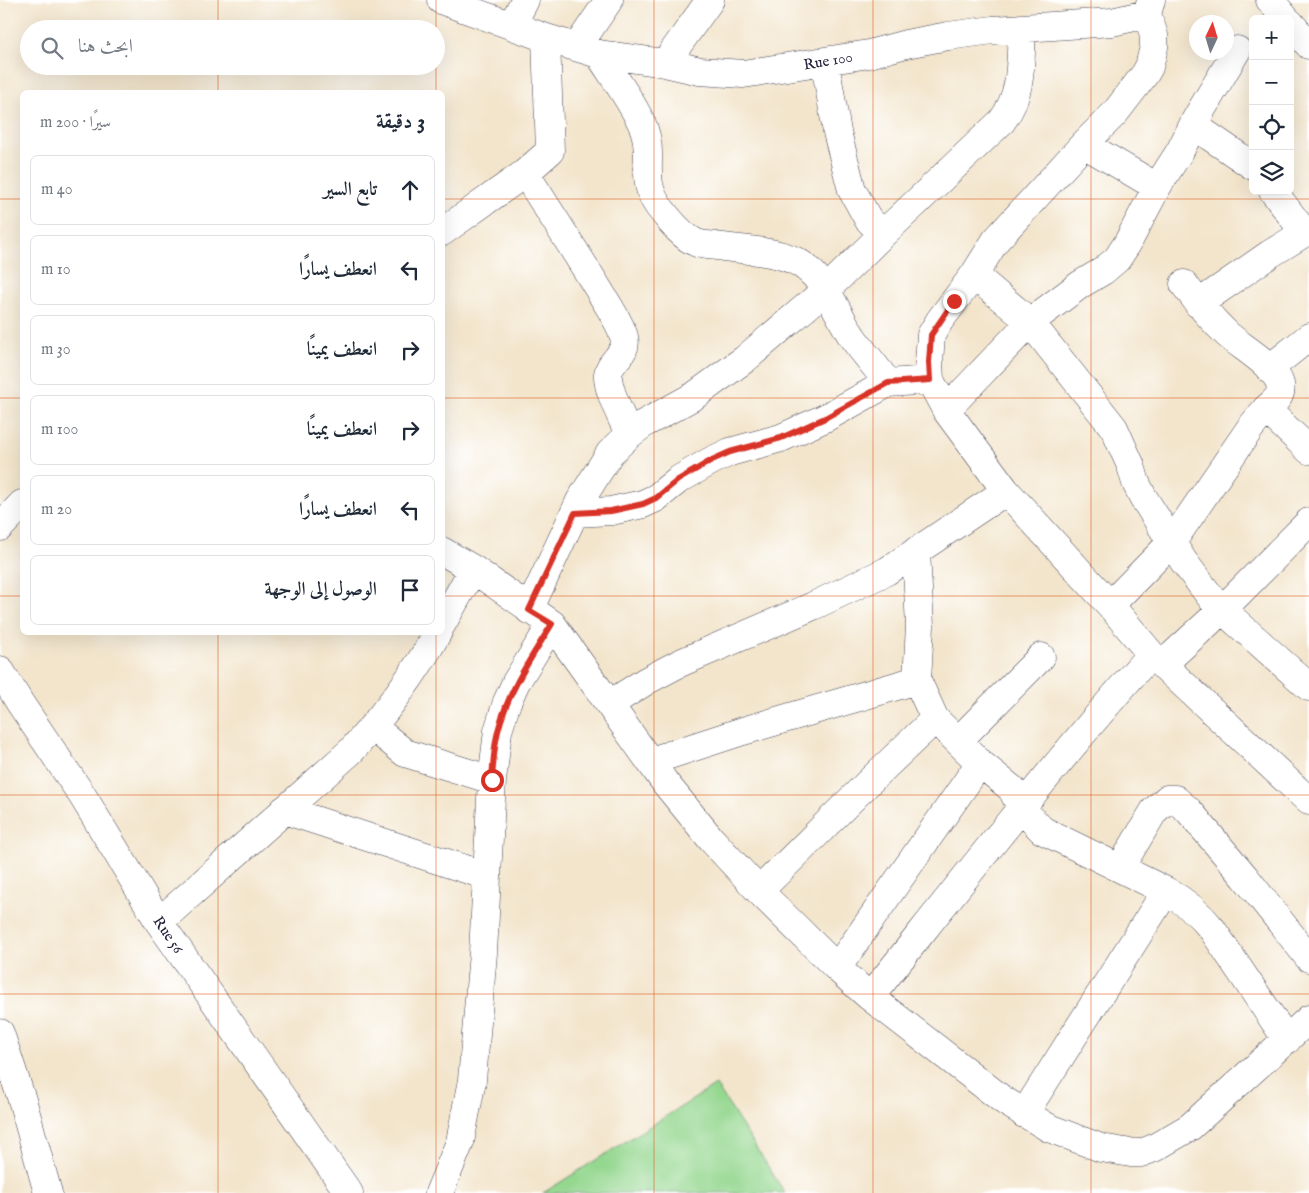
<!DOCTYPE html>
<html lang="ar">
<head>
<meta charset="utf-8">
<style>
	:root { --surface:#fff; --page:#f6f6f7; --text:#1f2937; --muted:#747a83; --line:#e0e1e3 }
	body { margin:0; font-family:"IM FELL English",Amiri,serif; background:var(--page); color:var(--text); direction:rtl }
	.controls { position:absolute; right:15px; top:15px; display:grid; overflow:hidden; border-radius:8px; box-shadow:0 5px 20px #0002 }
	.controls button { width:45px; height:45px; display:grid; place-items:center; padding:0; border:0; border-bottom:1px solid var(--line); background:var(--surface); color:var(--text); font:25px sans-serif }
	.compass { position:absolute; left:1189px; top:15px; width:45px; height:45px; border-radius:50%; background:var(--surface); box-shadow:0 5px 20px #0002; rotate:4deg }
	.stop { position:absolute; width:15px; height:15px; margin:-11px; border:4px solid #d93025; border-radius:50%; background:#fff }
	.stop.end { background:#d93025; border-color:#fff; box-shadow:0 1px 5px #0008 }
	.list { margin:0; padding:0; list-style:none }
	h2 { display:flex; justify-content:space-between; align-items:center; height:65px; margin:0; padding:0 20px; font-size:21px }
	h2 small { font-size:16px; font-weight:400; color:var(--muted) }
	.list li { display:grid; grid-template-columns:32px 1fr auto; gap:15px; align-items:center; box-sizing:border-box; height:70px; margin:0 10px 10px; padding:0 10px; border:1px solid var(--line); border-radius:8px }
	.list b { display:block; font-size:19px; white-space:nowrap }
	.list em { font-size:16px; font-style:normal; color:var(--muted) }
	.icon { flex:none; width:28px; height:28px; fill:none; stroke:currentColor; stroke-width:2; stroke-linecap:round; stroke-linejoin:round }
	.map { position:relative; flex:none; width:1309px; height:1193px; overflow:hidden; direction:ltr }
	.search { position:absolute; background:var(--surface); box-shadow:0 5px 20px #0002; left:20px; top:20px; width:425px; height:55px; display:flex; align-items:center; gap:12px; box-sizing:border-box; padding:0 18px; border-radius:28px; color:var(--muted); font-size:19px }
	.panel { position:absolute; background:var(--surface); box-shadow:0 5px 20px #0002; left:20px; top:90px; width:425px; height:545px; border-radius:8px; direction:rtl }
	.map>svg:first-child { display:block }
	.grass { fill:#94d78f; stroke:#5b7c65 }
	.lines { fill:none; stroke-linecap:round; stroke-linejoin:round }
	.minor-casing { stroke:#413f51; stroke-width:29 }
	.minor { stroke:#fff; stroke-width:28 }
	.route { stroke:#d93025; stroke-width:6 }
	.grid { fill:none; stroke:#de560e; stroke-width:1; stroke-opacity:0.55 }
	.labels { text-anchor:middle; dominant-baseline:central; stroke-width:4; stroke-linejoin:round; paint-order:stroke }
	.street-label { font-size:15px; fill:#22223b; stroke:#fff }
</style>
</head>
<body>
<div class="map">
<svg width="1309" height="1193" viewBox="0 0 1309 1193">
	<rect width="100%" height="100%" fill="#fff"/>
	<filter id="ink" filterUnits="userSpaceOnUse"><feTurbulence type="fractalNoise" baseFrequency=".02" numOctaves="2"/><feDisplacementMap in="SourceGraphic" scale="10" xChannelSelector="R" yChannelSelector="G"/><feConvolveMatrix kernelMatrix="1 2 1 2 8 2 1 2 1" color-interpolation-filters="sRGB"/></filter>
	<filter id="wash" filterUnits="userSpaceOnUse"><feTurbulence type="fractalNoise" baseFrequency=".0096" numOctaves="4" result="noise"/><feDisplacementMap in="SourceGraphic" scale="20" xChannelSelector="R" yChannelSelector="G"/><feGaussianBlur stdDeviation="1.12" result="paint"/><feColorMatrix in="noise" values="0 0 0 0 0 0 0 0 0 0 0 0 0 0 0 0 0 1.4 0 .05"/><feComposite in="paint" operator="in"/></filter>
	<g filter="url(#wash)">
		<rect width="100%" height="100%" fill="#f3e5cc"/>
		<path class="grass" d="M716,1085L785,1193H543Z"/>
	</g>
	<g filter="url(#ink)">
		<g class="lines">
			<g class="minor-casing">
				<path id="minor" d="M441,0L546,38L599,54L665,63L700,71L743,74L869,54L906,44L948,36L993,30L1112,22L1147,14L1151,0
					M1270,0L1286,19
					M1147,14L1154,35V47L1149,67L1145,74L1115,113L1084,144L996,240L974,275L940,320L931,335L929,362L930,380L946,410L1006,491L1110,605L1151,654L1309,801
					M1290,23L1309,45
					M512,25L525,0
					M577,47L609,0
					M599,54C612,75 636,107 644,129C655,160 637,182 663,212C671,222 684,238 697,243C702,245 710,245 716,246C741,250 779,250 801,264C828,282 836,313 853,338C864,353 877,368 888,383L930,380
					M665,63L710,0
					M825,63L837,132L852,190L868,219L883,234
					M1193,125L1253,166
					M1084,144L1157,187
					M525,173C550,212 575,251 599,290C607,304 620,322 624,337C629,353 610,360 608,374C607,391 623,419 629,435
					M1273,191L1304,232
					M442,232L525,173L550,151L546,38
					M974,275L1030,322L1114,428L1131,466L1136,483L1143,497L1184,562L1216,604L1309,687
					M1184,284C1197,302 1211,319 1227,334C1241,347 1275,365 1280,384C1283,396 1274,402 1266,409L1309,450
					M1198,304L1270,254L1309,230
					M1270,368L1309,337
					M946,410L1030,322L1081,284L1103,271L1117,259L1127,244L1157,187L1180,151L1196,119L1237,50
					M575,513L611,511L643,504L656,498L678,480L711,461L730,452L781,438L825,418L888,383
					M0,527L22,504
					M442,551L473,569L552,624L666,784L711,839L759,891L837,968L870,997L1003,1100L1049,1128L1101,1148L1131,1153H1141L1154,1148L1190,1127L1309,1019
					M916,551L920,626L917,680L935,719L980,763L1012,789L1021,808L1042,830L1166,891C1185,901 1199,913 1212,929L1287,1040
					M1110,605L1172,542L1251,427L1266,409
					M529,610L580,501L610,453L629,435L645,423L694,396L745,359L826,290L883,234L1002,121C1023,93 1020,63 1022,29
					M442,624L473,569
					M1162,665L1223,609L1309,522
					M0,670L20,703L82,795L159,922L349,1193
					M610,704L646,681L680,663L813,606L887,571L1006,491
					M373,727L405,753L492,780
					M958,741L1041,657
					M651,761L743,731L917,680
					M284,810L487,876
					M1120,868L1154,811L1167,799H1175L1189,811L1245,877L1309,958
					M759,891L873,778L935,719
					M159,922L351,751C384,715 414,675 438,632
					M837,968L980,763
					M870,997C962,882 1053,765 1151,654
					M0,1033L23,1103L48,1193
					M1024,1114L1166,891
					M439,1193L460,1142L472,1080L483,953L492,780L498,731L507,702L516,682L552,624"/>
			</g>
			<use href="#minor" class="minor"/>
		</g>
	</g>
	<g class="lines" filter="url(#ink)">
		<path class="route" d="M492,780C493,764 494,747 498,731C508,691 531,658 552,624L529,610L575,513L611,511L643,504L656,498L678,480L712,460L730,452L781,438L825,418L888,383L930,380L929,362L931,335L954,301"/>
	</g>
	<path class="grid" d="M218,0V29M436,0V92M654,0V1193M873,0V1193M1091,0V1193M218,66V92M0,199H22M442,199H1309M0,398H22M442,398H1309M0,596H22M442,596H1309M218,632V1193M436,632V1193M0,795H1309M0,994H1309"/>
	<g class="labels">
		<g class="street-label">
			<text transform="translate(828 61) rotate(-10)">Rue 100</text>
			<text transform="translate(168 935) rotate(56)">Rue 56</text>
		</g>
	</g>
</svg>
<div class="controls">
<button>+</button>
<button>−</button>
<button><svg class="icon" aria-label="locate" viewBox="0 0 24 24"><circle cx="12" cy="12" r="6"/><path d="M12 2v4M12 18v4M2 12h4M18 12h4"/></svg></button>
<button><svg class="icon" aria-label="layers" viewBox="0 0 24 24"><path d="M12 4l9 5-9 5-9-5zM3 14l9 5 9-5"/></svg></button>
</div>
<svg class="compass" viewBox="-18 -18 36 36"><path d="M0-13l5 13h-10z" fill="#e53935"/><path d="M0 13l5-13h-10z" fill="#747a83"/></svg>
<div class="stop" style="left:492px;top:780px"></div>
<div class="stop end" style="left:954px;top:301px"></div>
<div class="search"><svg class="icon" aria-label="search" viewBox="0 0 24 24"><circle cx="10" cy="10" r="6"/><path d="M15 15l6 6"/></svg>ابحث هنا</div>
<section class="panel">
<h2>3 دقيقة<small>سيرًا · 200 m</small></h2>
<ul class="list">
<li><svg class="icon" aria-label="ahead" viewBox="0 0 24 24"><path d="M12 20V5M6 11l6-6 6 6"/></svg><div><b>تابع السير</b></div><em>40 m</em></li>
<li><svg class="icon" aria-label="left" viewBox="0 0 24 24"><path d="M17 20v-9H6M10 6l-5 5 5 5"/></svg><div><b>انعطف يسارًا</b></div><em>10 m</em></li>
<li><svg class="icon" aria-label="right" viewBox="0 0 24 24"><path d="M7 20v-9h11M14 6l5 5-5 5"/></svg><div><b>انعطف يمينًا</b></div><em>30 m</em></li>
<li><svg class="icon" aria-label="right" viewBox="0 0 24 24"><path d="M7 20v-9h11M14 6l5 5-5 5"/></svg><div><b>انعطف يمينًا</b></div><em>100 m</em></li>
<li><svg class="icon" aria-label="left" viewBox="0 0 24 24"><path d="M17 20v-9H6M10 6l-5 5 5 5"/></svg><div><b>انعطف يسارًا</b></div><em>20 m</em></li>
<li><svg class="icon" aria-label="arrive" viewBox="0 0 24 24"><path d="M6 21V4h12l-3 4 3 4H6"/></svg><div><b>الوصول إلى الوجهة</b></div></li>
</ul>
</section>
</div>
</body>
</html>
